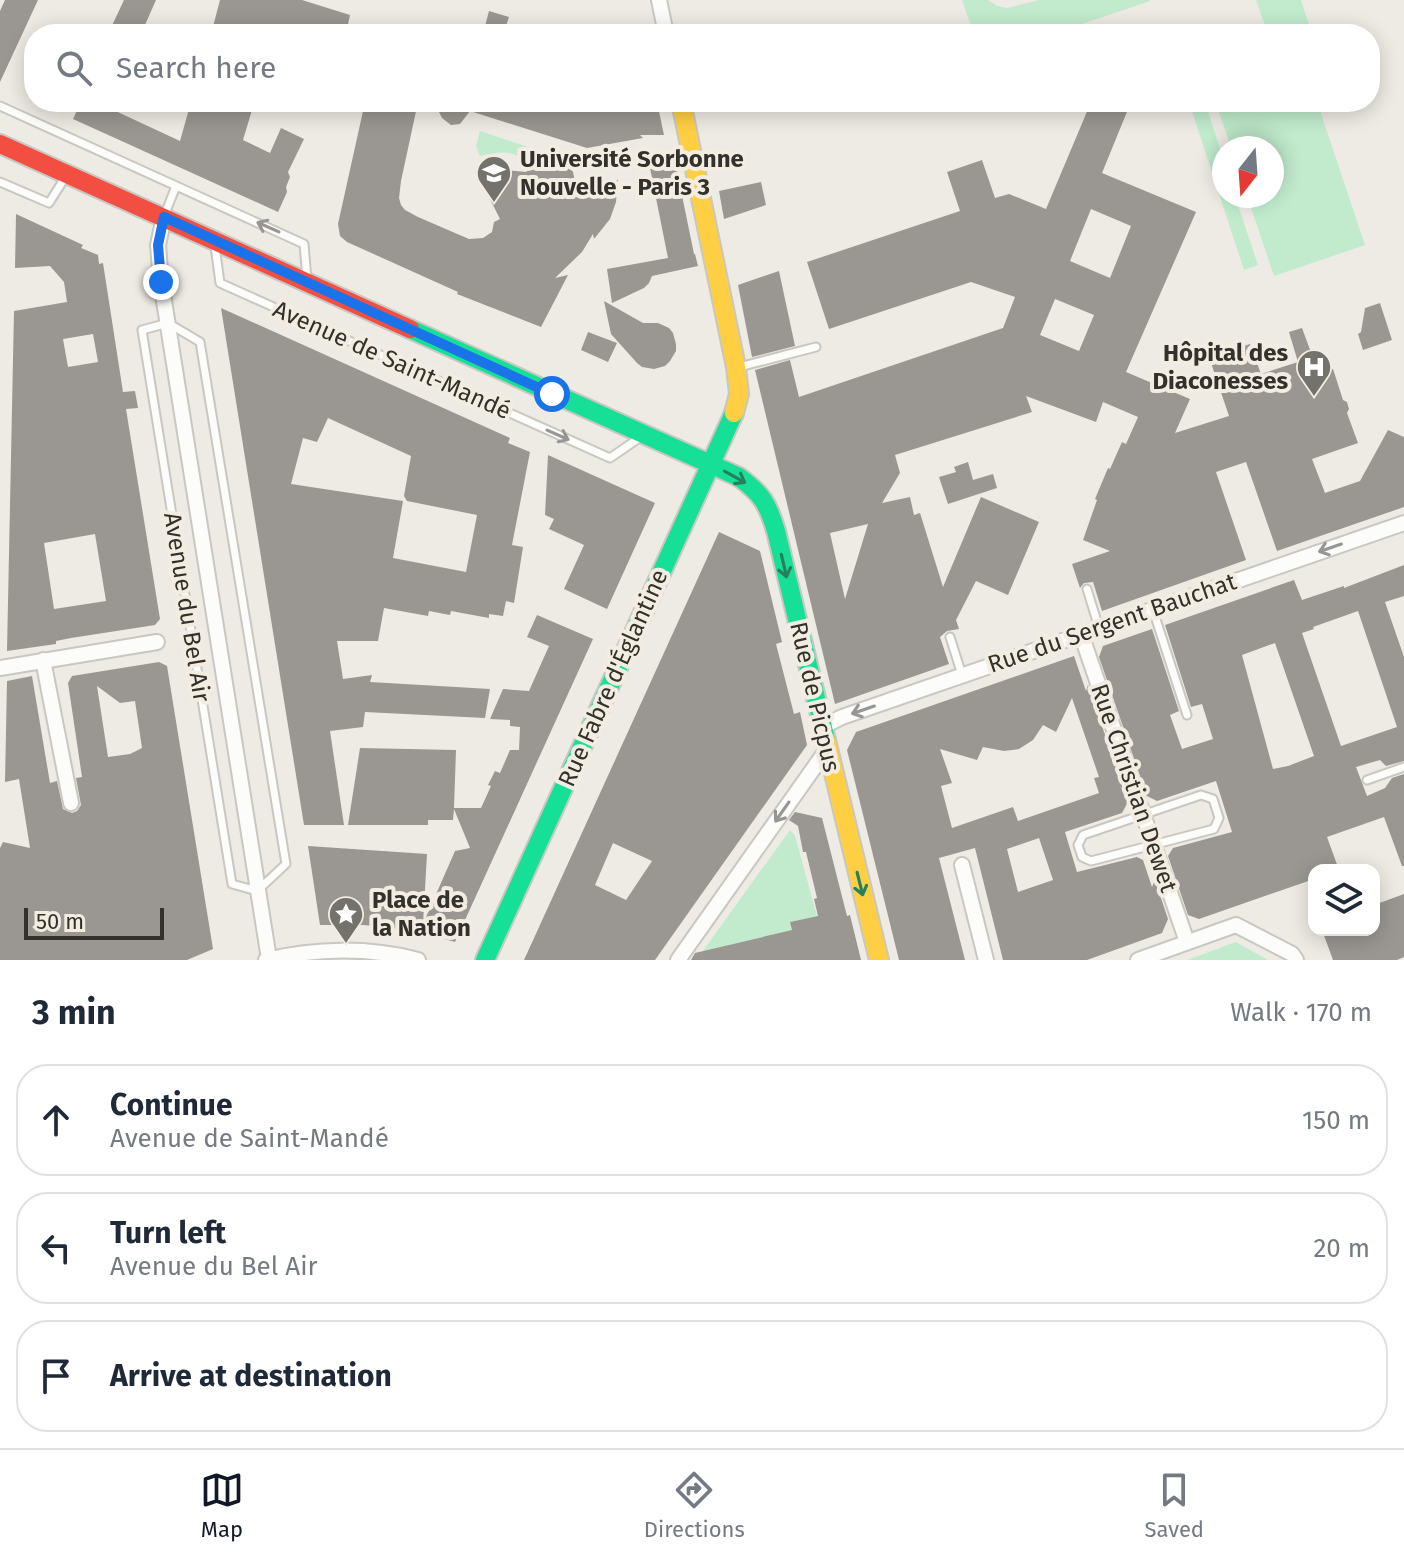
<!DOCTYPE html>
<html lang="en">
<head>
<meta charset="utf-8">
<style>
	:root { --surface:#fff; --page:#f2f2f3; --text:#1f2937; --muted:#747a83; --line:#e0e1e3; --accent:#111827 }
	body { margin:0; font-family:"Fira Sans",sans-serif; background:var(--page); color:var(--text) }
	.controls { position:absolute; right:24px; bottom:24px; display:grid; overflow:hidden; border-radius:16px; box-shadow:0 4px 20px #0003 }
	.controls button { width:72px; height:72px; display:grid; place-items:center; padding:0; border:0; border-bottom:2px solid var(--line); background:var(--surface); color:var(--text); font:40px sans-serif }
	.compass { position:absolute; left:1212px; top:136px; width:72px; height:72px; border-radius:50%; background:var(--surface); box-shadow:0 4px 20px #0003; rotate:197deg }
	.scale { position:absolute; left:24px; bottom:20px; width:140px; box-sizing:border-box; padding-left:8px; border:4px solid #33312c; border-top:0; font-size:22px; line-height:28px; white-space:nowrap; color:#33312c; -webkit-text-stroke:6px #f2ede0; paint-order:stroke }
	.stop { position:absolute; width:24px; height:24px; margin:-18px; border:6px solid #1a73e8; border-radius:50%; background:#fff }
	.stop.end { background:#1a73e8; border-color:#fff; box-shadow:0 2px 8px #0008 }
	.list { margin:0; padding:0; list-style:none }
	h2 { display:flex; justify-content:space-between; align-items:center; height:104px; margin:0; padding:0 32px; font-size:34px }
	h2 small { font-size:26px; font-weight:400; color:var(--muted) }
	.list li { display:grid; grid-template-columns:52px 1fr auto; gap:24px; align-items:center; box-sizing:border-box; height:112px; margin:0 16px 16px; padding:0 16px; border:2px solid var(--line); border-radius:32px }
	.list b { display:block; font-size:30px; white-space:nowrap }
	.list p { margin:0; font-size:26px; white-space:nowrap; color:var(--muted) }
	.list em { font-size:26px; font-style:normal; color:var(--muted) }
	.icon { flex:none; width:44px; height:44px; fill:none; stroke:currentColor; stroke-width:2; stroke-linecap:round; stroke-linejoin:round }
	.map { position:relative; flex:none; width:1404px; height:960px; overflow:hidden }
	.search { position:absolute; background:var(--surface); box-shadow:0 4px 20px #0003; left:24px; right:24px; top:24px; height:88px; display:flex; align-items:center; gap:20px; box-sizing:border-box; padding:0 28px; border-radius:32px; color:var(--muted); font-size:30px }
	.sheet { height:488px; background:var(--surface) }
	nav { display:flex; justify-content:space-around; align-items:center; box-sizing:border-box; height:112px; border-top:2px solid var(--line); background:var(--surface); font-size:22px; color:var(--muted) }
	nav a { display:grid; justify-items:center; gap:4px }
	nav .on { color:var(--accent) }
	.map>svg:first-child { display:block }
	.green { fill:#c1ebcc }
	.building { fill:#9a9792; fill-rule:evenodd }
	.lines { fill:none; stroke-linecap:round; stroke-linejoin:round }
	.lane-casing { stroke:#c9c7c1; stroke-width:11 }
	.street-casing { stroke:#c9c7c1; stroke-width:18 }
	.fast-casing { stroke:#c9c7c1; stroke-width:22 }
	.slow-casing { stroke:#c9c7c1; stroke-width:22 }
	.jam-casing { stroke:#c9c7c1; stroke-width:22 }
	.lane { stroke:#fcfcfb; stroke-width:7 }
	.street { stroke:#fcfcfb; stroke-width:14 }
	.fast { stroke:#16e098; stroke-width:18 }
	.slow { stroke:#ffcf43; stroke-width:18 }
	.jam { stroke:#f24e42; stroke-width:18 }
	.oneway { stroke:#989694 }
	.oneway2 { stroke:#26805d }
	.route { stroke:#1a73e8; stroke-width:10 }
	.labels { text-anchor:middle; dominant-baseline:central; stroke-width:8; stroke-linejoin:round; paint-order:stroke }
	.poi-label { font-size:24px; font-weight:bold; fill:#33312c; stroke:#f2ede0; text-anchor:start }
	.street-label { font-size:24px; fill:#33312c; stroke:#f2ede0 }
</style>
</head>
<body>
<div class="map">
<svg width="1404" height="960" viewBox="0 0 1404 960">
	<rect width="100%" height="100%" fill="#eeebe4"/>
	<path class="green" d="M962,0H988L997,6L1007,8L1039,0H1149L1150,1L1052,34H974Z
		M1256,0H1301L1312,34H1268Z
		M1189,102H1205L1224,161V196H1235L1258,265L1244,270Z
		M1238,102H1317L1365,245L1274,276L1247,196H1272V148H1231L1218,109Z
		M480,131L534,149L537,162L532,164C512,150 503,151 480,156L476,146Z
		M790,830L795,836L817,916L791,922L792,930L717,948L700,955Z
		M1236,942L1268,960H1187Z"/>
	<path class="building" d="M5,0H38L0,82V11Z
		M124,0H156L141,34H108Z
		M220,0H302L350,15L346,34H211Z
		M489,11L509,17L504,32L485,26Z
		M81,102H109L107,107L180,141L191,102H244L243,107L252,110L243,140L270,153L281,128L304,139L288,172L290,177L286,187L287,192L278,212L73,119Z
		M365,102H418L401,181L399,198L401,205L405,210L418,217L469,239L483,238L492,232L494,222L500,219L476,171L494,169L526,172L537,162L564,159L573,172L575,182L618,180L616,202L610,219L594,239L593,234L582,252L555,278L568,275L541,327L457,294L458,292L347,242L340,236L338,224Z
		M434,102H657L664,135H640L643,138L587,148L470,111L460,124L451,125L442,118Z
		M1091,102H1131L1102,173L1196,212L1126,372L1190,399L1175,433L1229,416L1209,357L1250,344L1261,374L1298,362L1289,332L1302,328L1319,374L1333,369L1343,400L1347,402L1349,409L1347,413L1358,443L1312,459L1325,493L1360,481L1388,430L1404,437V507L1277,551L1246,462L1216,472L1246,560L1102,611L1093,582L1084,583L1080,588L1072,564L1110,551L1083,540L1097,500L1095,499L1108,468L1110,469L1122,442L1126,444L1138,417L1103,402L1096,422L1026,396L1032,412L895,455L900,473L882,503L910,497L914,515L920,513L943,587L981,497L1039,522L1008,595L976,581L956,620L959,629L947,631L940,637L949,664L835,704L755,370L790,360L799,397L1003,328L1015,297L971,282L829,329L807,262L960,211L947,172L982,160L995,198L1009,194L1046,209ZM1091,209L1131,226L1110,278L1070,261ZM1055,299L1094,315L1079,351L1040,335ZM868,524L845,599L830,533Z
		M670,164L677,171L694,254H695L698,266L652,276L649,283L644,288L612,303L607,269L668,258L650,168Z
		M761,182L766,205L724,219L719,191Z
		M16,214L83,245L81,248L98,255L99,264L103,263L123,392L135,391L138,408L126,409L160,619L155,625L71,638L56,641V644L7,651L14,311L67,302L64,282L50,266L15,268ZM93,334L98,362L68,367L63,339ZM95,534L106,601L54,609L44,543Z
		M779,271L795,346L752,357L738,285Z
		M604,301L643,323H658L669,328L673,333L676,344V351L670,361L665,366L654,369L642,367L637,363L611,334Z
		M1380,303L1392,340L1363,350L1358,334L1361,332L1365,308Z
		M221,308L510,438L508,443L530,452L512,545L523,547L514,603L506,601L503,616L489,614V618L451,611L450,615L429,611L428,616L384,608L378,641H337L343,679L372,675L370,682L490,689L485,718L365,712L363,727L330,731L344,825H304ZM328,418L411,456L404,496L407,501L477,515L466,572L393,558L403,501L291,484L303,438L317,442Z
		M588,332L617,343L608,362L581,350Z
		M548,455L655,503L607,609L564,589L584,545L549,529L554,519L545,515Z
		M968,462L973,480L993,474L997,488L948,504L939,477L956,472L954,467Z
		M719,532L760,551L782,642L776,644L794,714L800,712L807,745L655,960H524ZM613,843L652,861L626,900L595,885Z
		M1404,565V596L1385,602L1404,657V761L1386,766L1380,760L1356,767L1367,796L1385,788L1392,778L1404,774V866H1402L1384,817L1327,837L1339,870H1314V879L1199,919L1188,915L1168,856L1173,848L1232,832L1216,781L1157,801L1147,796L1099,657L1103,646L1152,629L1179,711L1170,715L1182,749L1213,739L1202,704L1191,707L1165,625L1294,580L1302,600L1344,586V588ZM1358,611L1397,727L1341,746L1302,633L1314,629L1313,627ZM1275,643L1314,756L1288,766L1273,769L1242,655Z
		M537,615L593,639L455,942L423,933L385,927L363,925H320L308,846L427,854L423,924L455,851L470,848L454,809L453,820H428V825H348L360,748L456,750L454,808H481L491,786L488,785L495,771L500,773L510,750H519L520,727L510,726V720L490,719L503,689L529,691L549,646L527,637Z
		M1074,656L1086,691L1088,685L1128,802L1122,813L1065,832L1077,872L1137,857L1143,860L1152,887L1155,880L1168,919L1162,933L1087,960H1003L975,848L939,858L965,960H899L847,750L856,732ZM1072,698L1099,777L1094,778L1099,793L1018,821L1013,807L952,828L941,786L952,783L940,749L977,760L983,747L1004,751L1019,749L1033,740L1043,725L1056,732ZM1039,838L1053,880L1018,892L1007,849Z
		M159,662L167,666L213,949L187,960H0V848L3,842L30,848L19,779L5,782L7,681L32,676L50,783L57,781L63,809L72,813L77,811L81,805L76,778L82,777L68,683L72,676ZM97,686L120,703L135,701L142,748L130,754L108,757Z
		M795,812L822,818L847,916L850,915L861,960H691L695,953L792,930L790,922L818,916L814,899L817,898L806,852H803L798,826L789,820Z
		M1404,894V957L1397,960H1333L1322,930H1374V905Z"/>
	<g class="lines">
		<g class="lane-casing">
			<path id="lane" d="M0,106L304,244L307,279
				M0,182L49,203L66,176
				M165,214L176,186
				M215,246L220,283L610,458L642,436
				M168,323L200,342L286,864L257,891L232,884L142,330Z
				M739,367L816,347
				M1087,589L1099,628
				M1153,610L1187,715
				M950,637L962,675
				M1367,780L1404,767
				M1201,795L1213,799L1219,818L1214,829L1091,861L1082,857L1078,845L1083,835Z"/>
		</g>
		<g class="street-casing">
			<path id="street" d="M659,0L666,34
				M164,217L158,245L161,282L269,959
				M1081,634L1187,942
				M43,660L71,803
				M0,668L157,642
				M822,727L842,717L1404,523
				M962,865L986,960
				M266,960C315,948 369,947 418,960
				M678,960L828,748
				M1138,960L1236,925L1292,954L1296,960"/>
		</g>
		<g class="fast-casing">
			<path id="fast" d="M410,329L739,477C762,494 768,504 776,531L826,740
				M485,960L734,413"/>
		</g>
		<g class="slow-casing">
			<path id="slow" d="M681,102L736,367L739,394L734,413
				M826,740L879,960"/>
		</g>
		<g class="jam-casing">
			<path id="jam" d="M0,144L410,329"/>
		</g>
		<use href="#lane" class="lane"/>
		<use href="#street" class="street"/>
		<use href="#fast" class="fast"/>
		<use href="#slow" class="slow"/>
		<use href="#jam" class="jam"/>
	</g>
	<defs><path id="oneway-shaft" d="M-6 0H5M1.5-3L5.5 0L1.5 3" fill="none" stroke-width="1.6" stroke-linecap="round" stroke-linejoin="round" transform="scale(2)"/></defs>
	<g class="oneway">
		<use href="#oneway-shaft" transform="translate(268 227) rotate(-156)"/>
		<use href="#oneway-shaft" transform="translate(558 435) rotate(24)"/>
		<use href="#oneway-shaft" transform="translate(1330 548) rotate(161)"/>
		<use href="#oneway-shaft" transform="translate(863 710) rotate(161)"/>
		<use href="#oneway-shaft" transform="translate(782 812) rotate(125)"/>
	</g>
	<g class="oneway2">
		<use href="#oneway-shaft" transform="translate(735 477) rotate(29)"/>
		<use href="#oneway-shaft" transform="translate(784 566) rotate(77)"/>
		<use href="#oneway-shaft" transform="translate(860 884) rotate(76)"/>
	</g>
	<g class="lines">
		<path class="route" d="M161,282L158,245L164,217L552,394"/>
	</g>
	<defs>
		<g id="university-pin" transform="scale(1.8)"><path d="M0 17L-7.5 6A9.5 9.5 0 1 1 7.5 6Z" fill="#74726c" stroke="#f2ede0"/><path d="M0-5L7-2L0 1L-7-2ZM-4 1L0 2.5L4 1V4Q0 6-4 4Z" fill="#fff"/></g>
		<g id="hospital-pin" transform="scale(1.8)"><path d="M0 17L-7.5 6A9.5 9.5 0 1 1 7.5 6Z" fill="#74726c" stroke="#f2ede0"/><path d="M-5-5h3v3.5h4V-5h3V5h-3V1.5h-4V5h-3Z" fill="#fff"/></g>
		<g id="sight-pin" transform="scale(1.8)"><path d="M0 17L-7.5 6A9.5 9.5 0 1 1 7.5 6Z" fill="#74726c" stroke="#f2ede0"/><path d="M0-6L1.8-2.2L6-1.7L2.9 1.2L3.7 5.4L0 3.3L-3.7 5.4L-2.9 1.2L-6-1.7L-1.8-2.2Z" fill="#fff"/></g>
	</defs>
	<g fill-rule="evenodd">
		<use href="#university-pin" x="494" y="173"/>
		<use href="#hospital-pin" x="1314" y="367"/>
		<use href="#sight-pin" x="346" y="914"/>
	</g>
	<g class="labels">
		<g class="poi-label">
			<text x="520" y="159">Université Sorbonne<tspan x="520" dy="28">Nouvelle - Paris 3</tspan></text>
			<text x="1288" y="353" text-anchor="end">Hôpital des<tspan x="1288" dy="28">Diaconesses</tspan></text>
			<text x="372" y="900">Place de<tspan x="372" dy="28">la Nation</tspan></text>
		</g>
		<g class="street-label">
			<text transform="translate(392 360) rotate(24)">Avenue de Saint-Mandé</text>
			<text transform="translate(187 607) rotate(81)">Avenue du Bel Air</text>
			<text transform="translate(1112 623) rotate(-19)">Rue du Sergent Bauchat</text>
			<text transform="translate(613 678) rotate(-66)">Rue Fabre d'Églantine</text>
			<text transform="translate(815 697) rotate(77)">Rue de Picpus</text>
			<text transform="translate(1134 788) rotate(71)">Rue Christian Dewet</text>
		</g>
	</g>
</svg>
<div class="controls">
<button><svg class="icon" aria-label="layers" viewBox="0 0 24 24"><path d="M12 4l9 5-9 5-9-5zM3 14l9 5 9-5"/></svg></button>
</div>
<svg class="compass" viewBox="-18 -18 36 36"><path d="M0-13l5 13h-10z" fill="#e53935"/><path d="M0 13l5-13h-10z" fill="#747a83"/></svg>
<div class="scale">50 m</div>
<div class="stop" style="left:552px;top:394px"></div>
<div class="stop end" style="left:161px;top:282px"></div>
<div class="search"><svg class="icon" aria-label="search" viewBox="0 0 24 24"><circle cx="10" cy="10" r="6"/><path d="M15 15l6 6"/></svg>Search here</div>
</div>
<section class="sheet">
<h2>3 min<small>Walk · 170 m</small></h2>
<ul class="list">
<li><svg class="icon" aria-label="ahead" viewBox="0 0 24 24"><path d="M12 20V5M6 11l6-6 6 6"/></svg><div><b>Continue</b><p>Avenue de Saint-Mandé</p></div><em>150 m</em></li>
<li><svg class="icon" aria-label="left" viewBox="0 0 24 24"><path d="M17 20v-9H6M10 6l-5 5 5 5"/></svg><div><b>Turn left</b><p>Avenue du Bel Air</p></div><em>20 m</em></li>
<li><svg class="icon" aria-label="arrive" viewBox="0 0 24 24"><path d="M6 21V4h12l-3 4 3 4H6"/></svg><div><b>Arrive at destination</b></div></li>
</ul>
</section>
<nav>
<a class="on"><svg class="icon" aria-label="map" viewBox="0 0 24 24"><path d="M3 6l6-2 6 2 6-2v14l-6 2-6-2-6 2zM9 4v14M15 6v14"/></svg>Map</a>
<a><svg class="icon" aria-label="directions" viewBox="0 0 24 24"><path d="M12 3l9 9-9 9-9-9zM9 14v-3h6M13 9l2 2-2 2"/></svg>Directions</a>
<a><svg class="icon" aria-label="saved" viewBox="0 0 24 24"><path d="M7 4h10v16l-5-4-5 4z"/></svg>Saved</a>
</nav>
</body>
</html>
